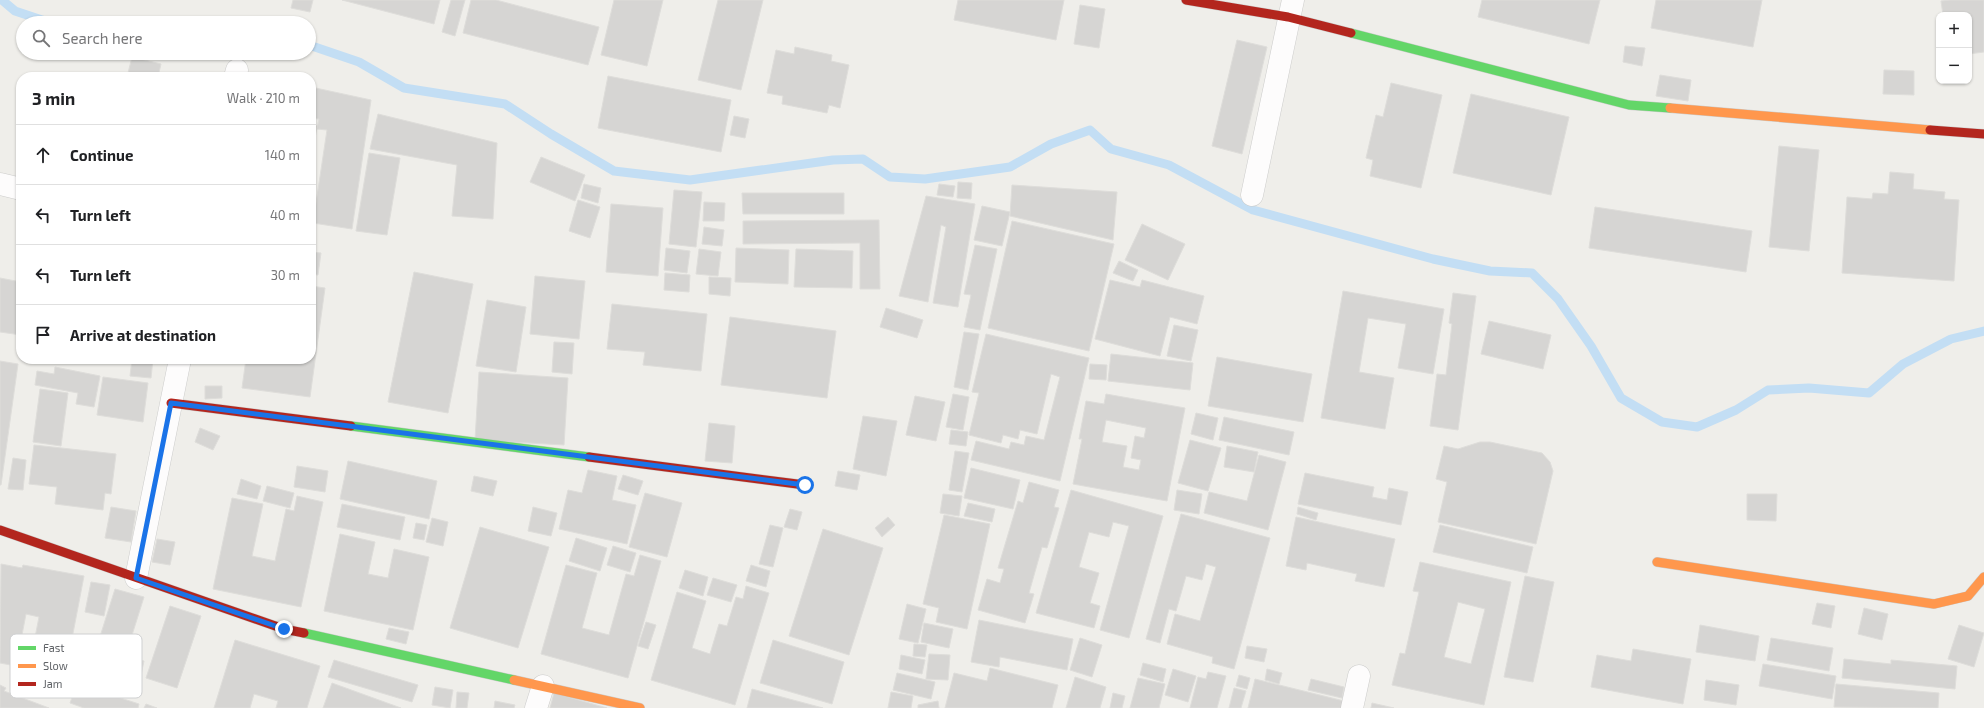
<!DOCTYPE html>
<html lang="en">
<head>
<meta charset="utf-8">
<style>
	:root { --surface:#fff; --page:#f6f6f6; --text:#202124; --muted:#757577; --line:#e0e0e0 }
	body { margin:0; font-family:"Exo 2",sans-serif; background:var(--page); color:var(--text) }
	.controls { position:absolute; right:12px; top:12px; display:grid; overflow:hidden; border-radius:8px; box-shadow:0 1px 3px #0004 }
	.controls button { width:36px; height:36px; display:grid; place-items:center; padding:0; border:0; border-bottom:1px solid var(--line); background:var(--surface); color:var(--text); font:20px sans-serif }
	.stop { position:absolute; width:12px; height:12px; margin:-9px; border:3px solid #1a73e8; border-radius:50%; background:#fff }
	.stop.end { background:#1a73e8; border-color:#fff; box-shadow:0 1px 4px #0008 }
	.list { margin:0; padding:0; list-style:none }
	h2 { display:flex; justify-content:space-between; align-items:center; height:52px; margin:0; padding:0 16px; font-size:17px }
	h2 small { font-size:13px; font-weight:400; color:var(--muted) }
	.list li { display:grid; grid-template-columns:26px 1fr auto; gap:12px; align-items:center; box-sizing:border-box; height:60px; padding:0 16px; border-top:1px solid var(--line) }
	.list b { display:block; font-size:15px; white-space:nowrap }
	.list em { font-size:13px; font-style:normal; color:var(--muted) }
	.icon { flex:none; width:22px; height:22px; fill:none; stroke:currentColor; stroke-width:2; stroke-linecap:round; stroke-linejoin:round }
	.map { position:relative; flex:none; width:1984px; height:708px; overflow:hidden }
	.search { position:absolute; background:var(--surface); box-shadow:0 1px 3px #0004; left:16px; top:16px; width:300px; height:44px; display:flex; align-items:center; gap:10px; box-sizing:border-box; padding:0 14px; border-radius:22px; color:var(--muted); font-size:15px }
	.panel { position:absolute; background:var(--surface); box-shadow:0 1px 3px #0004; left:16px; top:72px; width:300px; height:292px; border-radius:16px }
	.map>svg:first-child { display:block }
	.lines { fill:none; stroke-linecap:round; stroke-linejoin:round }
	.stream { stroke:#c3def4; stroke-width:9 }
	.building { fill:#d6d5d3; stroke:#deddda; fill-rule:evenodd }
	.street-casing { stroke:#cccccb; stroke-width:23 }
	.fast-casing { stroke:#cccccb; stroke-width:10 }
	.slow-casing { stroke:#cccccb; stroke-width:10 }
	.jam-casing { stroke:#cccccb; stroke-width:10 }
	.street { stroke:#fdfcfc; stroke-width:22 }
	.fast { stroke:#63d668; stroke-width:9 }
	.slow { stroke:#ff974d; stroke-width:9 }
	.jam { stroke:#b3261e; stroke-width:9 }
	.route { stroke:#1a73e8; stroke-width:5 }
	.key { fill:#fff; stroke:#cfd0d1; stroke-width:1 }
	.key-label { font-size:11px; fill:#606367 }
</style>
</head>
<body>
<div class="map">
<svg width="1984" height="708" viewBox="0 0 1984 708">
	<rect width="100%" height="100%" fill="#efeeea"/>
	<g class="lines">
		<path class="stream" d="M2,0L15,11L51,23
			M309,45L359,62L404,88L505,104L551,134L614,171L690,180L833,160L863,159L890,177L925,179L1010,167L1051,144L1090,130L1111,149L1169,165L1253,210L1433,259L1490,271L1532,273L1558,299L1591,346L1621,398L1662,422L1697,427L1736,410L1768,390L1809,388L1869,393L1903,364L1951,339L1984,331"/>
	</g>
	<path class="building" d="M293,0H313L310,12L291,8Z
		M342,0H440L434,24Z
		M451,0H465L455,36L442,32Z
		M471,0H496L599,27L588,65L463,33Z
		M614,0H663L647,66L601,55Z
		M718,0H763L741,90L698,80Z
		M958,0H1064L1056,40L954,20Z
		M1482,0H1600L1589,44L1478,17Z
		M1656,0H1762L1753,47L1651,28Z
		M1950,0H1984V52L1969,54V15H1943L1941,1Z
		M1080,5L1105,9L1099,48L1074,44Z
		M1237,40L1267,47L1242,154L1212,146Z
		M1625,46L1645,48L1642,66L1623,62Z
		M795,47L832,55L831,61L849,65L840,108L829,105L827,113L782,104L783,96L767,93L776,50L794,54Z
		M132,57L161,64L158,77H127Z
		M1884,70L1914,71V95L1883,94Z
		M1660,75L1691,80L1688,101L1656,96Z
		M608,76L731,100L721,152L598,128Z
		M1391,83L1442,95L1421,188L1370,176L1373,160L1366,158L1376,115L1383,117Z
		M311,87L371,100L352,229L313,223L327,130L317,129L319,119L311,118Z
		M1471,94L1569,117L1551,195L1453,173Z
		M378,114L497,143L493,219L452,216L457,165L370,149Z
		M734,116L749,119L745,138L730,135Z
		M311,125L317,126L311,164Z
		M1779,146L1819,150L1809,251L1769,247Z
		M369,153L400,158L387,235L356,231Z
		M541,157L585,175L575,201L530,182Z
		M1890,172L1914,174L1913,189L1945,192L1944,199L1959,200L1954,281L1842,273L1847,197L1872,199L1873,193L1888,194Z
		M958,182L972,183L971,199L957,198Z
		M584,184L601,188L598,203L581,198Z
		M939,184L955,186L953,197L937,195Z
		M1012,185L1117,192L1113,240L1010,216Z
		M674,190L702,192L696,247L669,244Z
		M742,193H844V214H743Z
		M926,196L975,204L958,307L933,303L946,227L941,225L928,302L899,296Z
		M578,200L600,207L590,238L569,231Z
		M704,202L725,203L724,221H703Z
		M611,204L663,208L658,276L606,272Z
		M982,206L1010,212L1002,246L974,240Z
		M1595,207L1752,231L1746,272L1589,248Z
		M879,220L880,289H860V243L743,244V221Z
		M1012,221L1114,244L1089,351L988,328Z
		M1142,224L1185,244L1168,280L1125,260Z
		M704,227L724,230L722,246L702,244Z
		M975,245L997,249L980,330L964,327L971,295L964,294Z
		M666,248L690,251L687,273L664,270Z
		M736,248L789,250L788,284L735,282Z
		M699,249L721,252L718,276L696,274Z
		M796,249L853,251L852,288L794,287Z
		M311,252L321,253L318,275L311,274Z
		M1119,261L1138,270L1133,281L1113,273Z
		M414,272L473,284L448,413L388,402Z
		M665,273L690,275L689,292L664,290Z
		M535,276L585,281L579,339L530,334Z
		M709,277L731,278L730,296L709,294Z
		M0,278L21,282V335L0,332Z
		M1110,280L1140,287L1142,280L1204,296L1197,324L1170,317L1160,356L1095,339Z
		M311,286L325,288L310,397L242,388L246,359H311Z
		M1343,291L1444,309L1433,374L1398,368L1406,324L1368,318L1359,372L1394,378L1385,429L1321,418Z
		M1453,293L1476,296L1458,430L1430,426L1437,374L1446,375L1452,324L1449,323Z
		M487,300L526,307L516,372L476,366Z
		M612,304L707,314L701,371L643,365L645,352L607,349Z
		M886,308L923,320L917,338L880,327Z
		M730,317L836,331L827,398L721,385Z
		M1489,321L1551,335L1543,369L1481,354Z
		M1174,325L1198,330L1191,361L1167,356Z
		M964,332L979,334L968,390L954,387Z
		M986,334L1089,358L1060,481L971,460L976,441L1009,449L1011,442L1024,445L1026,436L1044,440L1060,377L1051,374L1037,434L1020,430L1018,439L1003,435L1001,443L969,435L979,393L972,392Z
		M554,342L574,343L572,374L552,372Z
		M1111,354L1193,363L1190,390L1108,381Z
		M1217,357L1312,374L1303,422L1208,406Z
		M71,359H87L86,362Z
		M132,359H153L151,378L130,376Z
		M0,361L18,364L1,485H0Z
		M1090,364L1107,365L1106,380L1089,379Z
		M55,367L100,376L94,407L76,404L78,393L35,385L37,371L54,374Z
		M479,372L568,378L564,445L475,440Z
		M103,377L148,383L143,422L97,415Z
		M205,386H222V398L205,399Z
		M40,389L68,393L61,446L33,442Z
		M953,394L969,397L963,430L946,427Z
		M1106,394L1185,408L1167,501L1073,484L1082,439H1079L1086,401L1104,404ZM1106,420L1146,428L1144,438L1135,436L1131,458L1141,460L1139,470L1123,467L1127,446L1102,442Z
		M915,396L945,402L936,441L906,435Z
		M1196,413L1218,418L1213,440L1191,434Z
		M863,416L897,421L886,476L853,469Z
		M1224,417L1294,432L1289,455L1219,440Z
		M709,423L735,426L732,463L705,461Z
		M200,428L220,436L213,450L195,442Z
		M951,430L968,432L966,446L949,444Z
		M1190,440L1221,448L1208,491L1178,483Z
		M1480,442H1490L1542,453L1550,462L1553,471L1536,544L1438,522L1447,482L1436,479L1444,446L1458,449Z
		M34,445L116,454L111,494L105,493L103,510L55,504L57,487L29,484Z
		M1227,446L1258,452L1254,472L1224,467Z
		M955,451L969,453L962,492L949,490Z
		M1259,455L1286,462L1268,530L1204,513L1209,492L1247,501Z
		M13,458L26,460L23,490L8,489Z
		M348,461L437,481L429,519L340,499Z
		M297,466L328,471L325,492L294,487Z
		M971,468L1020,480L1013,509L964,498Z
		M588,470L617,476L612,500L636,505L627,544L559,529L568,490L582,493Z
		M838,471L860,475L857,490L835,486Z
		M1305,473L1374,487L1372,497L1387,500L1389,488L1408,492L1401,525L1298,504Z
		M623,475L643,481L638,495L618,489Z
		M474,476L497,481L493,496L471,491Z
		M241,479L261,486L257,499L237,494Z
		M1029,482L1059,490L1054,507L1059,508L1047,548L1042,547L1029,593L1034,594L1025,623L978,610L987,579L1000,583L1004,569L998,568L1018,501L1023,503Z
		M267,486L294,493L290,508L263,501Z
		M1071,490L1163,516L1129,638L1100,630L1129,526L1113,522L1109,537L1089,532L1079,567L1099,573L1090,603L1100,606L1094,628L1036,613Z
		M1177,490L1202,494L1199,514L1174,510Z
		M645,493L682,503L667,557L629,547Z
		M943,494L962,496L959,516L940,513Z
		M1747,494H1777L1776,521L1747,520Z
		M297,496L323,502L301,607L213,589L232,498L263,504L252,556L275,561L286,509L294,511Z
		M968,503L995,509L992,522L964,516Z
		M342,504L405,517L400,540L337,527Z
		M111,507L136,511L131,542L105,538Z
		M533,507L557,513L551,536L528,531Z
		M1298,507L1318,513L1316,520L1297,514Z
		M790,509L802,512L797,530L784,527Z
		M1181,514L1270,538L1234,669L1212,663L1213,657L1167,644L1175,614L1200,621L1216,567L1206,564L1202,580L1186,576L1176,611L1169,609L1160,643L1146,639Z
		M944,515L990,524L967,629L936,622L939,608L923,604Z
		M888,517L895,525L882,537L875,528Z
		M1296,517L1395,539L1384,587L1355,581L1357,574L1307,563L1306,570L1286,566Z
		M432,518L448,522L443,546L426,542Z
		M416,523L427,525L424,540L413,538Z
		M770,525L783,528L773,567L759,564Z
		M1440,525L1533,547L1527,573L1433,552Z
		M480,527L549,547L518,648L450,628Z
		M823,529L883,548L849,655L789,636Z
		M340,534L375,542L368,574L388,578L394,549L429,557L413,630L324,611Z
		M576,538L607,548L600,571L569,561Z
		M157,539L175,542L170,565L152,562Z
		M613,546L636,553L630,572L607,565Z
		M640,555L661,561L628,678L541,654L566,565L597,573L582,628L609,635L626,574L634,576Z
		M1420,562L1511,582L1484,705L1392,685L1400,653L1405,654L1419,592L1413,591ZM1458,602L1485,609L1471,664L1444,657Z
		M1,564L22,568L23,565L84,576L65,675L29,668L39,617L26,614L16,666L0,663Z
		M751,565L770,571L766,587L746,581Z
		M685,570L708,577L703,596L679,588Z
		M1525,576L1554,582L1533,682L1504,677Z
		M713,578L737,585L731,602L707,595Z
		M91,582L110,585L104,616L85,612Z
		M746,586L769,593L735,705L651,680L677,592L706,601L692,648L710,654L719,624L727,626L736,597L743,599Z
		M115,589L144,597L127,651L98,643Z
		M1817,603L1835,606L1831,628L1812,624Z
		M907,604L926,609L918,643L899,639Z
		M170,606L201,616L177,688L146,678Z
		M1864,608L1888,614L1882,640L1858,634Z
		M979,620L1073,639L1067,670L1000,657L999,667L971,662Z
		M646,622L656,625L648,649L638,646Z
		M924,623L953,629L949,648L921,642Z
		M1700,625L1759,636L1755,661L1696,652Z
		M1959,625L1984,633L1974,667L1948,659Z
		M389,628L409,632L406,644L386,639Z
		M1080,638L1102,645L1092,677L1070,670Z
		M1771,638L1833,648L1829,671L1767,660Z
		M235,640L320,666L307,708H276L278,701L254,694L250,708H214Z
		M773,640L844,662L832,704L760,683Z
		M914,644L927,645L925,657L913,656Z
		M1247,646L1267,649L1264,662L1245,658Z
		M1633,649L1691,659L1683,704L1591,687L1597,655L1631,661Z
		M929,654L950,655L948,680L926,679Z
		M119,655L144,661L141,675L115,668Z
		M901,655L925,660L922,674L899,669Z
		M1844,659L1891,664V660L1957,666L1955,689L1842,678Z
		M334,660L418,685L412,702L328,677Z
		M1143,663L1166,669L1163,682L1140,675Z
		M1763,664L1836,676L1832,699L1759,686Z
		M990,668L1058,685L1052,708H945L954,673L987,681Z
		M1173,669L1196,676L1188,702L1165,695Z
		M1267,669L1282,673L1279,684L1265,680Z
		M1208,672L1226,676L1217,708H1190L1198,677L1206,679Z
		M897,673L935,682L931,699L893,690Z
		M1239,675L1250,678L1247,689L1236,686Z
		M1075,677L1106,687L1100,708H1066Z
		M1138,678L1165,684L1159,708H1130Z
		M1255,679L1344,701L1342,708H1248Z
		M1311,679L1344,687L1342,698L1308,690Z
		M1706,680L1739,685L1736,705L1704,700Z
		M332,683L401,708H323Z
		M77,684L139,704L138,708H84L70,703Z
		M1836,684L1939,693L1938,708L1834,707Z
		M0,685L6,688L4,691L49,708H0Z
		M435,687L453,690L450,708L432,705Z
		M1234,688L1246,691L1241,708H1229Z
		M752,689L823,708H747Z
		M457,692L469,693L467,708H456Z
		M891,692L913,696L911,708H888Z
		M554,693L607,708H550Z
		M1113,693L1125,696L1122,708H1110Z
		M495,701L515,705L514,708H494Z
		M938,701L939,708H918V705Z
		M1372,703L1394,708H1371Z
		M146,704L157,708H144Z"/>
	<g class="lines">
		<g class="street-casing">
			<path id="street" d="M235,77L237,70
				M0,184L21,189
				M1252,195L1293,0
				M136,578L180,359
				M536,708L543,686
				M1352,708L1359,676"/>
		</g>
		<g class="fast-casing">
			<path id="fast" d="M1351,33L1629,105L1670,108
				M351,426L589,457
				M304,633L514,680"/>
		</g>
		<g class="slow-casing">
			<path id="slow" d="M1670,108L1930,130
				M1657,562L1934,604L1968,596L1984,577
				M514,680L640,708"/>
		</g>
		<g class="jam-casing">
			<path id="jam" d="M1186,0L1288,17L1351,33
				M1930,130L1984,134
				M171,403L351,426
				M589,457L805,485
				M0,530L284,629L304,633"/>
		</g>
		<use href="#street" class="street"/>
		<use href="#fast" class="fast"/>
		<use href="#slow" class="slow"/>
		<use href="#jam" class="jam"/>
	</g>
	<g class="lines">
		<path class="route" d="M284,629L136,578L171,403L805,485"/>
	</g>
	<rect x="10" y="634" width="132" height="64" rx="6" class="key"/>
	<rect x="18" y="646" width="18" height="4" fill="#63d668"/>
	<rect x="18" y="664" width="18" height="4" fill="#ff974d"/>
	<rect x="18" y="682" width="18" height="4" fill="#b3261e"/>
	<g class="key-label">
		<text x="43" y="652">Fast</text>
		<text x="43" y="670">Slow</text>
		<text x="43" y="688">Jam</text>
	</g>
</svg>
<div class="controls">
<button>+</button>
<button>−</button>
</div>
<div class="stop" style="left:805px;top:485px"></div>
<div class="stop end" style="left:284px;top:629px"></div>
<div class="search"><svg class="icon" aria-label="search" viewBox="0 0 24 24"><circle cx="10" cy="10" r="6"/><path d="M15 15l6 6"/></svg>Search here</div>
<section class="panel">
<h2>3 min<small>Walk · 210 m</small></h2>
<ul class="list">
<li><svg class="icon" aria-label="ahead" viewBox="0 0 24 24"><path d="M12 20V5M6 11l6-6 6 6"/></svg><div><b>Continue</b></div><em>140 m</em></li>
<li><svg class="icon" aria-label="left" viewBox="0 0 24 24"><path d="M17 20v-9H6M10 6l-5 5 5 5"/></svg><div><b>Turn left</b></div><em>40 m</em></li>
<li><svg class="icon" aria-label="left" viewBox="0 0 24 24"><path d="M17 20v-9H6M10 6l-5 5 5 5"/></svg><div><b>Turn left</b></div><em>30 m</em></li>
<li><svg class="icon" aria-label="arrive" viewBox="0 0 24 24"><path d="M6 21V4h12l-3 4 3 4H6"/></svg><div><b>Arrive at destination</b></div></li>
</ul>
</section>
</div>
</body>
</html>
